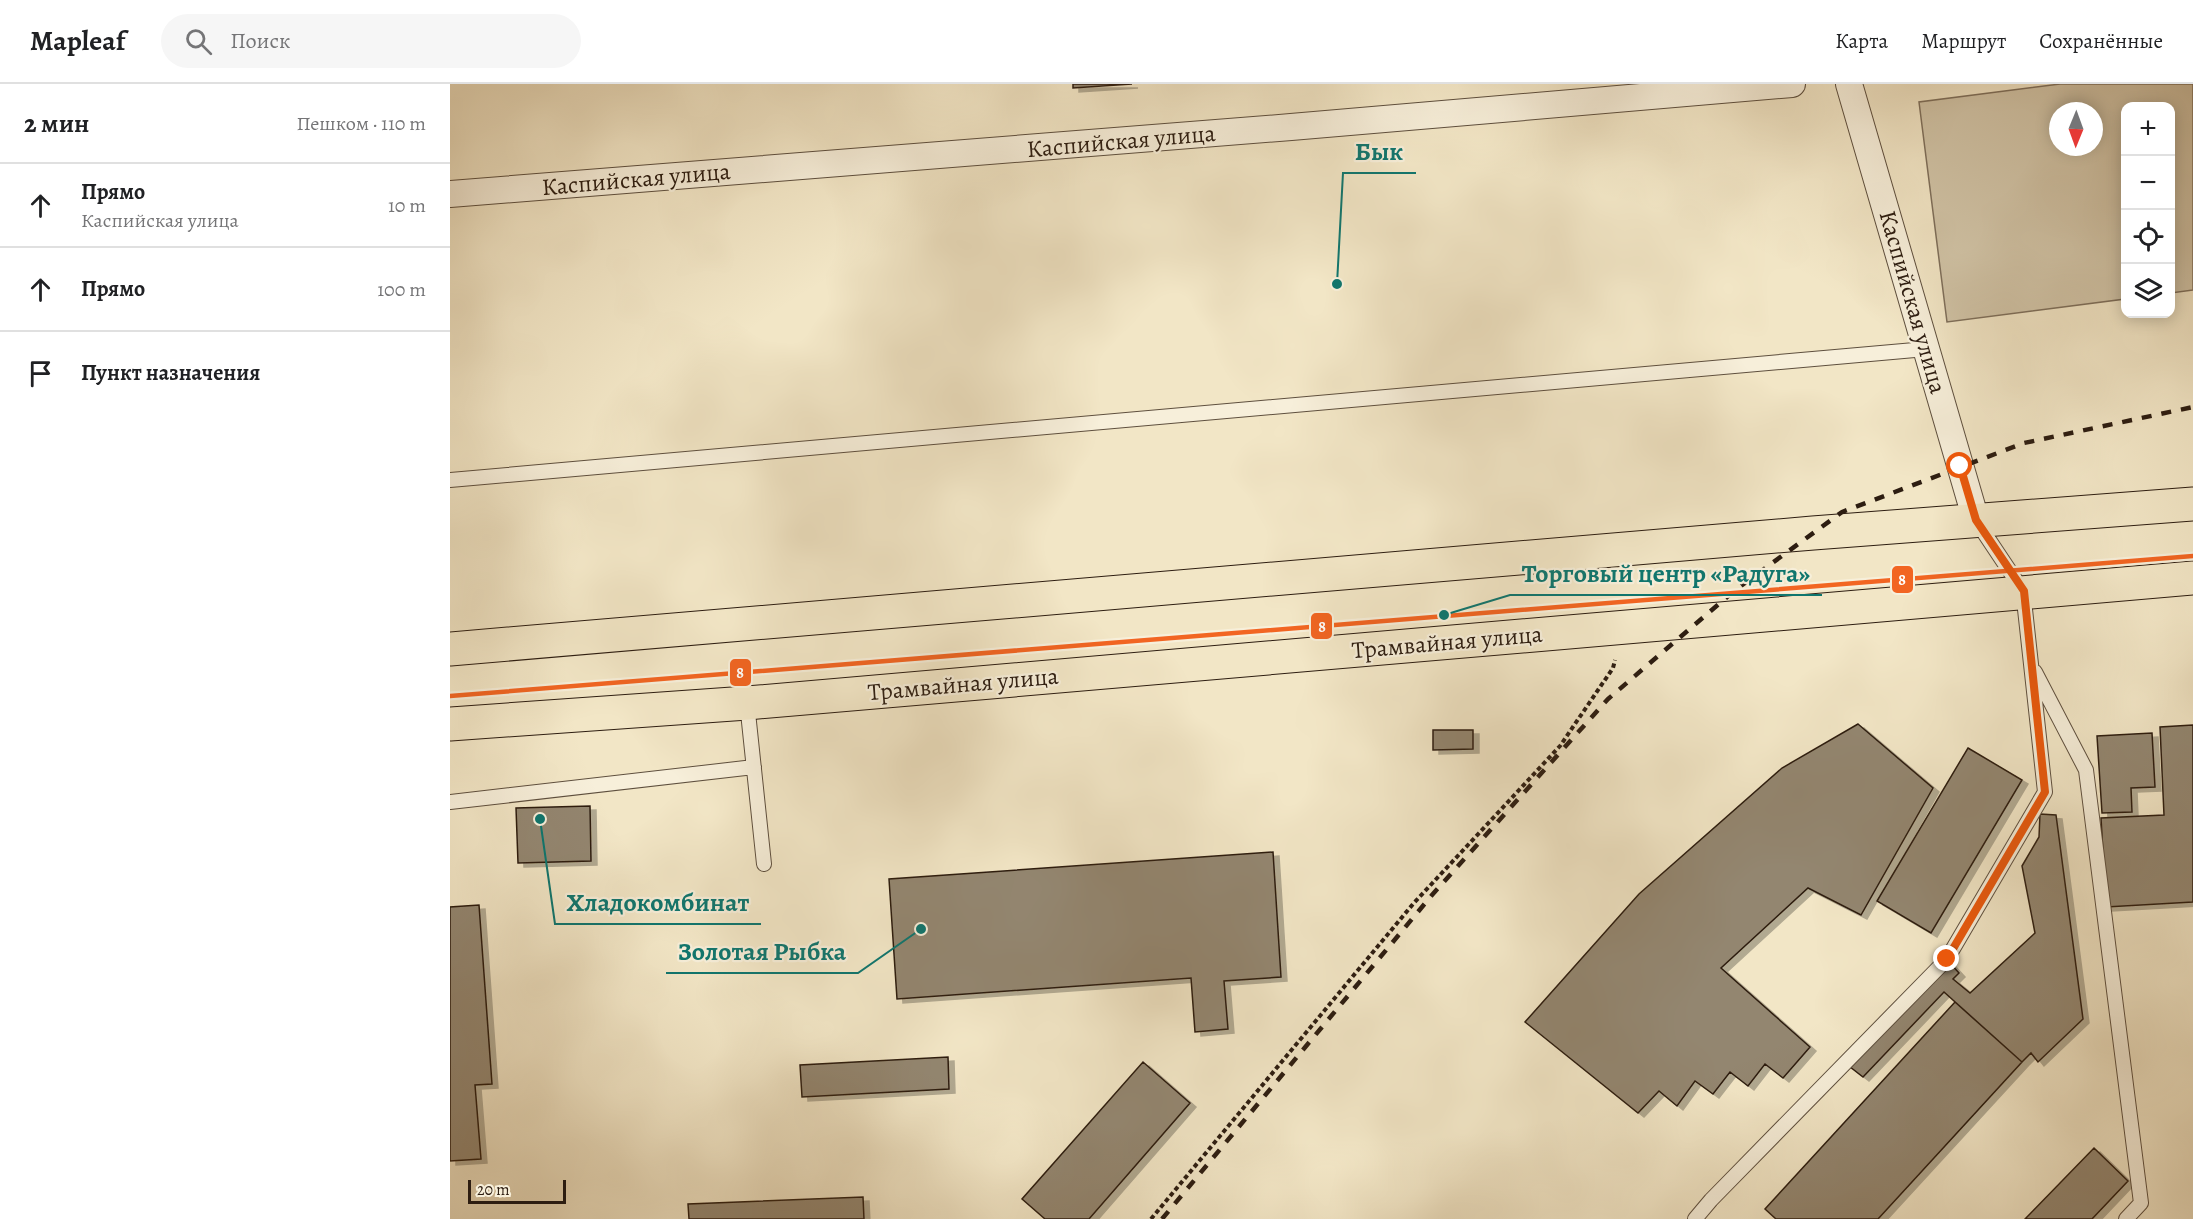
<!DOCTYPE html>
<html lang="ru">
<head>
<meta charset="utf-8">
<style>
	:root { --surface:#fff; --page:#f6f6f6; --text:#202124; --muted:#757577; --line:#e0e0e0 }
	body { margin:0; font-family:Alegreya,serif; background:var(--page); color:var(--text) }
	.controls { position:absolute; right:18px; top:18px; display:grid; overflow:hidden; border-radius:12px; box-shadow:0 3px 15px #0003 }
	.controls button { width:54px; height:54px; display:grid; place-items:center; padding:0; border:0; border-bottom:2px solid var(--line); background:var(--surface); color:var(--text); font:30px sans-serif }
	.compass { position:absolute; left:1599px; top:18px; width:54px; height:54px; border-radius:50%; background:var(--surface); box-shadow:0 3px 15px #0003; rotate:181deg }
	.scale { position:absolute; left:18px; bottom:15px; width:98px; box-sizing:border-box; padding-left:6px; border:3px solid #2d1d11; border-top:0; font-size:16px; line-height:21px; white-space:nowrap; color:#2d1d11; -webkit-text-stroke:4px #f7efda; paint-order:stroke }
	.stop { position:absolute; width:18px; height:18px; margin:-14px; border:4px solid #ea580c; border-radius:50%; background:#fff }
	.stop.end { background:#ea580c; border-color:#fff; box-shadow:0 2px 6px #0008 }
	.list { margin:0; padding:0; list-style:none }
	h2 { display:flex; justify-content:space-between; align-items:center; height:78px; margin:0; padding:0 24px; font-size:26px }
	h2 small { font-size:20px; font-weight:400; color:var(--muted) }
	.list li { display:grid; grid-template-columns:39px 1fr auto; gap:18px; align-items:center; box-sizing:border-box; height:84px; padding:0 24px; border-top:2px solid var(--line) }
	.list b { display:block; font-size:22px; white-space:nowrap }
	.list p { margin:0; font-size:20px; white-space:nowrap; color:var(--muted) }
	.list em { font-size:20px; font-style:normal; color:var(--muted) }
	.icon { flex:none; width:33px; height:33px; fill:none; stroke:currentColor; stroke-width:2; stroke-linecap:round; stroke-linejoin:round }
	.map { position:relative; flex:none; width:1743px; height:1135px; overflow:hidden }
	header { display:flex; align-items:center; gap:36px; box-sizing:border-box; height:84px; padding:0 30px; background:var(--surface); border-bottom:2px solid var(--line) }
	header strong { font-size:28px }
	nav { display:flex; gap:33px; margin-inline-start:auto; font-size:21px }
	.search { width:420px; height:54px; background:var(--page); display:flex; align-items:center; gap:15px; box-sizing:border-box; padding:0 21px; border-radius:33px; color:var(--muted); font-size:22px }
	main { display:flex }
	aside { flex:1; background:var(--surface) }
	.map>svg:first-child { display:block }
	.green { fill:#d1c4a7; stroke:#7f705c; stroke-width:1.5; fill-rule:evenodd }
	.building { fill:#93866f; stroke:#2d1d11; stroke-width:1.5; filter:url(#shadow) }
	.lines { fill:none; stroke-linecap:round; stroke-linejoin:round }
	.service-casing { stroke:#5e4f3e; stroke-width:16 }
	.minor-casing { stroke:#5e4f3e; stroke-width:28 }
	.primary-casing { stroke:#2d1d11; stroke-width:35 }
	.path { stroke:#2d1d11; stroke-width:4; stroke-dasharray:4.5 3; stroke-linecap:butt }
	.service { stroke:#f7efda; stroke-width:14 }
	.minor { stroke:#f7efda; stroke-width:26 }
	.primary { stroke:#f2e6c6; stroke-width:33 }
	.rail { stroke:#2d1d11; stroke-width:4.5; stroke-dasharray:10 10; stroke-linecap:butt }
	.tram-1-casing { stroke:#f7efda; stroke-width:9 }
	.tram-1 { stroke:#f26522; stroke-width:4.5 }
	.route { stroke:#ea580c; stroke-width:8 }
	.labels { text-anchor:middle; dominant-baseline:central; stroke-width:4.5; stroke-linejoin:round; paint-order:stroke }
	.street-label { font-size:24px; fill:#2d1d11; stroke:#f7efda }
	.leader { fill:none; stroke:#0f766e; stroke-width:2 }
	.callout-dot { fill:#0f766e; stroke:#f7efda; stroke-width:2 }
	.callout-label { font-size:26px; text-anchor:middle; font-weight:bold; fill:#0f766e; stroke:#f7efda; stroke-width:4.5; stroke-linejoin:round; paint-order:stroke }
	.line-badge { stroke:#f7efda; stroke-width:2 }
	.badge-label { font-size:16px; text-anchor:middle; font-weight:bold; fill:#fff }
</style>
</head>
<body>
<header>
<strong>Mapleaf</strong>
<div class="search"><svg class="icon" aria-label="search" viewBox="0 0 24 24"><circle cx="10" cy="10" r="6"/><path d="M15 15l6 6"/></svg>Поиск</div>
<nav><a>Карта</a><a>Маршрут</a><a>Сохранённые</a></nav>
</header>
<main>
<aside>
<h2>2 мин<small>Пешком · 110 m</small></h2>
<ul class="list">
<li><svg class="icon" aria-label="ahead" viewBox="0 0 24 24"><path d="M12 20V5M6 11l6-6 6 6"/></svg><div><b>Прямо</b><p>Каспийская улица</p></div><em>10 m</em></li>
<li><svg class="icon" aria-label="ahead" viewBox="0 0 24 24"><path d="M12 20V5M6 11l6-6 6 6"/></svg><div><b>Прямо</b></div><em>100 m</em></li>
<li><svg class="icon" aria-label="arrive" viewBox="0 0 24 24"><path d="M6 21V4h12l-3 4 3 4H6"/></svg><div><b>Пункт назначения</b></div></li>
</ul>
</aside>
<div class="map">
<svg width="1743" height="1135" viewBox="0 0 1743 1135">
	<defs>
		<filter id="shadow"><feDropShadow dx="6" dy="4" stdDeviation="0" flood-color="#0004"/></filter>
	</defs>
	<rect width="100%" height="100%" fill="#f2e6c6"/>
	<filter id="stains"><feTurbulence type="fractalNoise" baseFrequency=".00333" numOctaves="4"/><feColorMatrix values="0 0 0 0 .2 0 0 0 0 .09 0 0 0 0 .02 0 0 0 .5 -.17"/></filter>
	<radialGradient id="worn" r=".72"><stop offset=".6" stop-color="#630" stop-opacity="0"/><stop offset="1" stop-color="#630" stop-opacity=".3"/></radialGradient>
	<path class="green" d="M1610,0H1743V206L1721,209L1720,22H1676L1675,215L1497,238L1469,18ZM1608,27H1644V63H1608Z"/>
	<path class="building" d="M623,0H682L623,4Z
		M1408,640L1483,704L1411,831L1358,804L1271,884L1360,963L1333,994L1315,980L1298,1002L1280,988L1263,1010L1245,997L1227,1022L1209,1007L1188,1029L1075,938L1189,810L1332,684Z
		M1743,641V818L1656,823L1651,734L1714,731L1710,643Z
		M983,646H1023V665L983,666Z
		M1702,649L1705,703L1681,704L1682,728L1652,729L1647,652Z
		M1518,664L1572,696L1481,849L1427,817Z
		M140,722L141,777L68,779L66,724Z
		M1590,730L1606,731L1633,935L1588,978L1581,969L1572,978L1494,908L1413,993L1395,979L1499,878L1509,889L1503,895L1520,909L1585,849L1572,782L1589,753Z
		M823,768L831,893L774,897L778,945L745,948L741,894L447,915L439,795Z
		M29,821L42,1000L25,1001L31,1075L0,1077V823Z
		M1505,918L1572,978L1428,1135H1326L1315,1125Z
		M498,973L499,1005L352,1013L350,981Z
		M693,978L740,1019L639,1135H595L572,1115Z
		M1644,1064L1678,1097L1642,1135H1575Z
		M413,1113L414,1135H239L238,1120Z"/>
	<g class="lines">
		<g class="service-casing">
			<path id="service" d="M0,396L1476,265
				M1585,588L1636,686L1691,1119L1676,1135
				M297,619L314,780
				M0,718L304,683
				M1245,1135L1261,1116L1497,875L1595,708L1573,507L1527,438"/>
		</g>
		<g class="minor-casing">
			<path id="minor" d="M1399,0L1526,436
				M0,110L841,43L1342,0"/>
		</g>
		<g class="primary-casing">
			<path id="primary" d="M0,565L1363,449L1743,420
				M0,640L297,619L1743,494"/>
		</g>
		<path class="path" d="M701,1135L963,820L1110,662L1163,584L1165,576"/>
		<use href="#service" class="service"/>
		<use href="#minor" class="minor"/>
		<use href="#primary" class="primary"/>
		<path class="rail" d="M712,1135L982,811L1158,615L1284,507L1392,428L1574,359L1743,323"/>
		<g class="tram-1-casing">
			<path id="tram-1" d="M0,612L1743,472"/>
		</g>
		<use href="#tram-1" class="tram-1"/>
	</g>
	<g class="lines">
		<path class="route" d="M1497,875L1595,708L1574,507L1526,436L1510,382"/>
	</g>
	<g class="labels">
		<g class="street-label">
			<text transform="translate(671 57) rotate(-5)">Каспийская улица</text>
			<text transform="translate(186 95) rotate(-5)">Каспийская улица</text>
			<text transform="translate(1463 218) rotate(74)">Каспийская улица</text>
			<text transform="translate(997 558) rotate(-5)">Трамвайная улица</text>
			<text transform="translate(513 600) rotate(-5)">Трамвайная улица</text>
		</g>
	</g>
	<path class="leader" d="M887 200L893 89H966M994 531L1060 511H1372M90 735L105 840H311M471 845L408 889H216"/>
	<g class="callout-dot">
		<circle cx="887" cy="200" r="6"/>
		<circle cx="994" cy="531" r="6"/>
		<circle cx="90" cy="735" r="6"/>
		<circle cx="471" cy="845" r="6"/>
	</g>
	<g class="callout-label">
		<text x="929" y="76">Бык</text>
		<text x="1216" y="498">Торговый центр «Радуга»</text>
		<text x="208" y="827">Хладокомбинат</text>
		<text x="312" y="876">Золотая Рыбка</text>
	</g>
	<g class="line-badge">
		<rect x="1441" y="481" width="23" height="29" rx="6" fill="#f26522"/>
		<rect x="860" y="528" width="23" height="28" rx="6" fill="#f26522"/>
		<rect x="279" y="574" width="23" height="29" rx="6" fill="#f26522"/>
	</g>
	<g class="badge-label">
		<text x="1452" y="501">8</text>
		<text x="872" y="548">8</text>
		<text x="290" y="594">8</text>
	</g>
	<rect width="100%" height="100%" filter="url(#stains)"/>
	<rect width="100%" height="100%" fill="url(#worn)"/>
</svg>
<div class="controls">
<button>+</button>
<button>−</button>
<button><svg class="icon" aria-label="locate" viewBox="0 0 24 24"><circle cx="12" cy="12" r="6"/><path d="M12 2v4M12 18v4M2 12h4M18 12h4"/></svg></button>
<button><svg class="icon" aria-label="layers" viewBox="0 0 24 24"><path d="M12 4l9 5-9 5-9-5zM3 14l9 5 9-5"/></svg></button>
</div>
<svg class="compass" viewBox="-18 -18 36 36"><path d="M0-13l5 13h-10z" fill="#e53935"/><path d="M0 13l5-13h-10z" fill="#757577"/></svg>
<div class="scale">20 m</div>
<div class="stop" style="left:1510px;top:382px"></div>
<div class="stop end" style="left:1497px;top:875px"></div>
</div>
</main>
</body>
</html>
